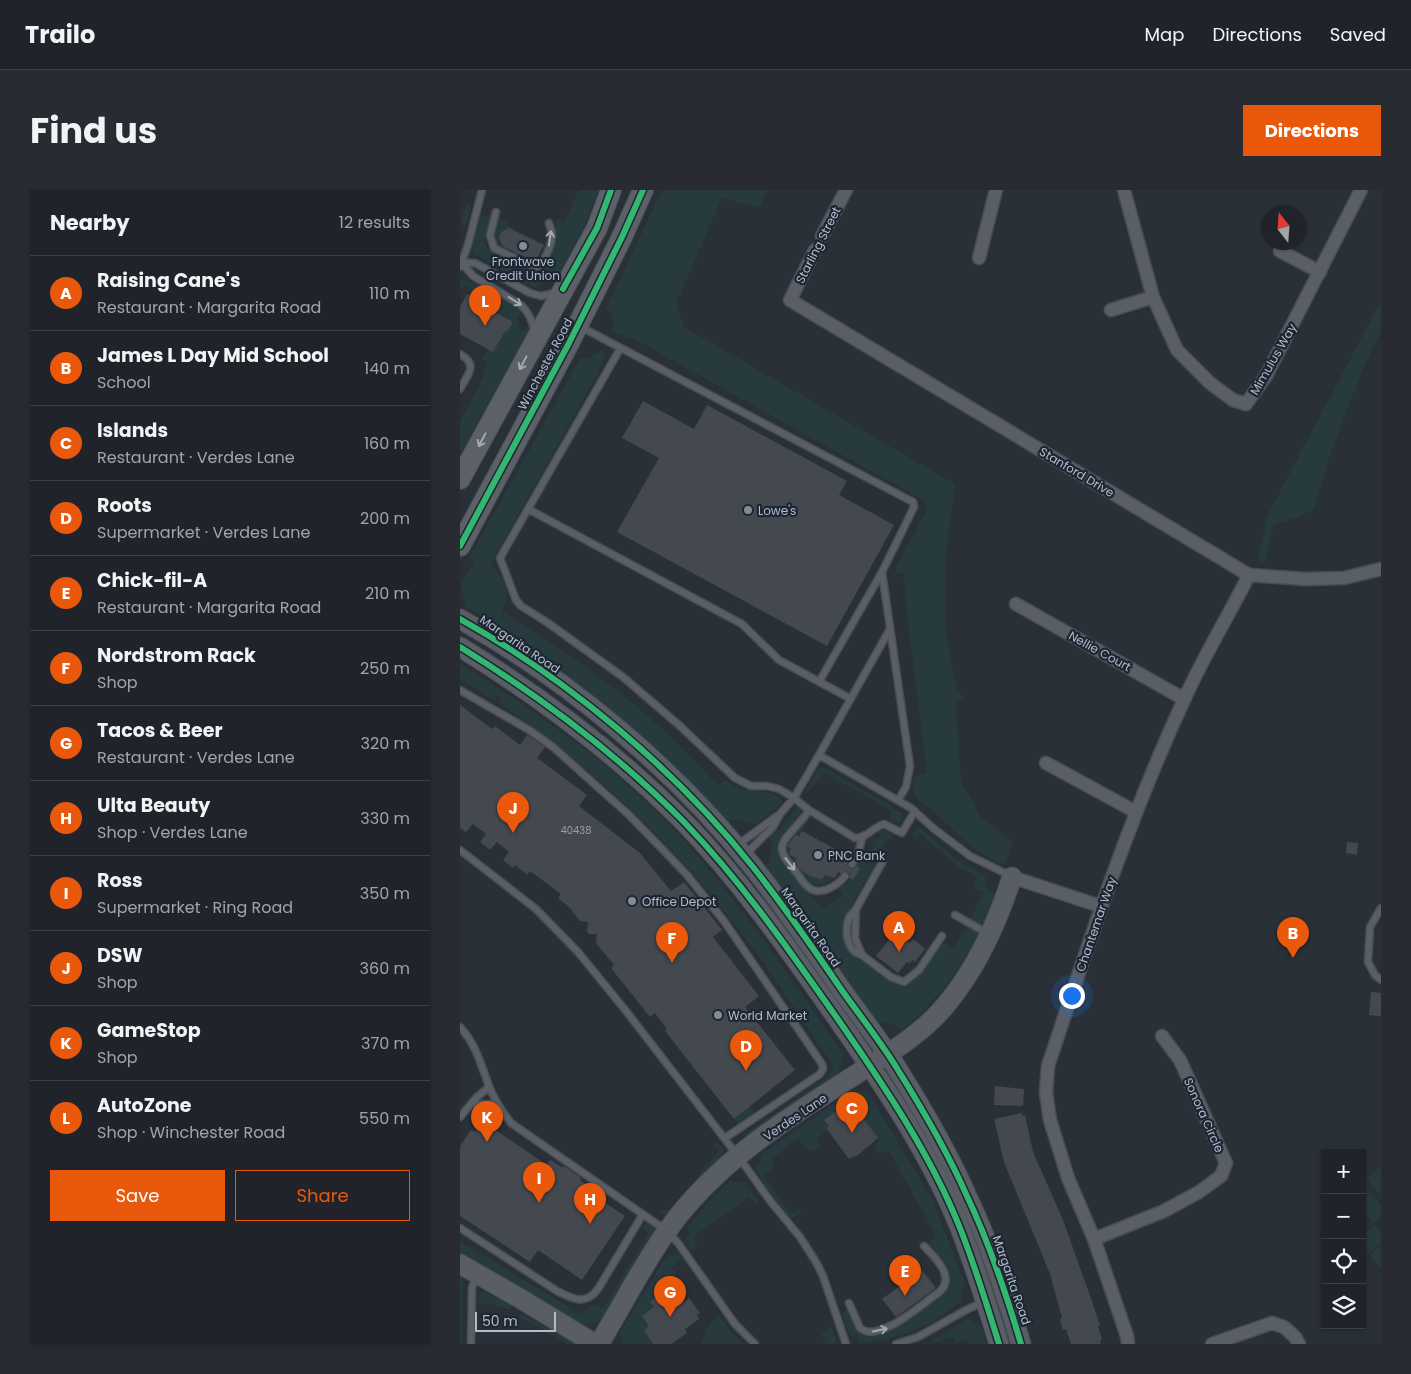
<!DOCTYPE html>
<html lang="en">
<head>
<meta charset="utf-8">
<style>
	:root { --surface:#20242a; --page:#282c32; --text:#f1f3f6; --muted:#a2a4a8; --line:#3d4147; --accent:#ea580c }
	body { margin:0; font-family:Poppins,sans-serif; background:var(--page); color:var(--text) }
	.controls { position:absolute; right:15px; bottom:15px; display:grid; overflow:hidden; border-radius:0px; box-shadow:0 1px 4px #0004 }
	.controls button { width:45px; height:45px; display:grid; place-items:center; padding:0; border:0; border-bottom:1px solid var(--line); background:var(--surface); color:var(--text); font:25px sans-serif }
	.compass { position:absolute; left:801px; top:15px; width:45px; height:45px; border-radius:50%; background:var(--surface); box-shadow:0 1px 4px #0004; rotate:343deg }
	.scale { position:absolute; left:15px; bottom:12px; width:81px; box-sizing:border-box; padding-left:5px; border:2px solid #b4bcc9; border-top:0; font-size:14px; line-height:18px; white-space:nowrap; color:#b4bcc9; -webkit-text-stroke:4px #1d2633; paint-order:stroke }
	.you { position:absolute; left:611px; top:805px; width:18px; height:18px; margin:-12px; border:4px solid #fff; border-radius:50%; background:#1a73e8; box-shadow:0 0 0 8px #1a73e833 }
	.badge { display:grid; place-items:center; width:32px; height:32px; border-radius:50%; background:var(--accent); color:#fff; font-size:16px; font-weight:700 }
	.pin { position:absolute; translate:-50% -41px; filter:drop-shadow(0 1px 2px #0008) }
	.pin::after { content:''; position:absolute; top:26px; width:18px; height:15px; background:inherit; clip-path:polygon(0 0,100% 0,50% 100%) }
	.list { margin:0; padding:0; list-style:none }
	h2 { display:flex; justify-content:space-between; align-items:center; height:65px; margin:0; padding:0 20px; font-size:21px }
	h2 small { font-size:16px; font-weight:400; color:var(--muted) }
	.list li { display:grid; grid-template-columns:32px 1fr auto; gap:15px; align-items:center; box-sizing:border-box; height:75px; padding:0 20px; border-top:1px solid var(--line) }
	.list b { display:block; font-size:19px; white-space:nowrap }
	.list p { margin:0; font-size:16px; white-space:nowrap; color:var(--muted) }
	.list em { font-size:16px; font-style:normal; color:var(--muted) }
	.actions { display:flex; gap:10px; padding:15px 20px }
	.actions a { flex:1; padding:11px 0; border:1px solid var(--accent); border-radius:0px; text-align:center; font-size:18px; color:var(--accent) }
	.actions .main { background:var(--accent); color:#fff }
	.icon { flex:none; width:28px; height:28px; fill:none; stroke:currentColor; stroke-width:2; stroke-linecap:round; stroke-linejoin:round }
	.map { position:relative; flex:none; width:921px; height:1154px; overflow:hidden; border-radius:0px }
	header { display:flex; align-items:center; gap:30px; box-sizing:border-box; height:70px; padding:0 25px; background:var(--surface); border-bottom:1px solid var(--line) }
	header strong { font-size:24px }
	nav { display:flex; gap:28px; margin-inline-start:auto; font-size:18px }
	.intro { display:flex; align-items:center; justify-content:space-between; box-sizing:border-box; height:120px; padding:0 30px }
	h1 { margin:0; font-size:35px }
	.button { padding:12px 22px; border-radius:0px; background:var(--accent); color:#fff; font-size:18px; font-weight:700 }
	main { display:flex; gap:30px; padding:0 30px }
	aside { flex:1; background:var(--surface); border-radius:0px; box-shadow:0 1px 4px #0004 }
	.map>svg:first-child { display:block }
	.green { fill:#273a3e }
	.building { fill:#444950 }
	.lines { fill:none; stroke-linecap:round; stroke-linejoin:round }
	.lane-casing { stroke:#484c53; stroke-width:9 }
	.street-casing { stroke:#484c53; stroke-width:15 }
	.secondary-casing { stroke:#484c53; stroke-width:21 }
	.primary-casing { stroke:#484c55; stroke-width:22 }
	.lane { stroke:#5a5e66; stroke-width:6 }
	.street { stroke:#5a5e66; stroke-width:12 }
	.secondary { stroke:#595d64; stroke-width:19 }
	.primary { stroke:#5c6168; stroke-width:20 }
	.cycleway-casing { stroke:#1d2633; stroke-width:9 }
	.cycleway { stroke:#33b770; stroke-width:6 }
	.oneway { stroke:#a2a9b5 }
	.oneway2 { stroke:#a2aab6 }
	.poi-dot { fill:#848b96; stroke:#1d2633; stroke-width:2 }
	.labels { text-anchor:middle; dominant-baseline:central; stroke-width:4.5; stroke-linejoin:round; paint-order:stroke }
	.number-label { font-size:10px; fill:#989fab }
	.street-label { font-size:12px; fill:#b4bcc9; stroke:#1d2633 }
	.poi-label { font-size:12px; fill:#b4bcc9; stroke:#1d2633; text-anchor:start }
</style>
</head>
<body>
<header>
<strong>Trailo</strong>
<nav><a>Map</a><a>Directions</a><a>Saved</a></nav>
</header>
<div class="intro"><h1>Find us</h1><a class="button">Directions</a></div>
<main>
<aside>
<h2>Nearby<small>12 results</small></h2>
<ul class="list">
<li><span class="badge">A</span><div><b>Raising Cane's</b><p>Restaurant · Margarita Road</p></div><em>110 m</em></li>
<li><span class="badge">B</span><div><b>James L Day Mid School</b><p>School</p></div><em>140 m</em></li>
<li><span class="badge">C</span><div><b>Islands</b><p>Restaurant · Verdes Lane</p></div><em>160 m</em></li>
<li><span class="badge">D</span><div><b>Roots</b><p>Supermarket · Verdes Lane</p></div><em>200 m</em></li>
<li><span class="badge">E</span><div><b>Chick-fil-A</b><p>Restaurant · Margarita Road</p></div><em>210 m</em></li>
<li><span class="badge">F</span><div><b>Nordstrom Rack</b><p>Shop</p></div><em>250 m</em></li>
<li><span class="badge">G</span><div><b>Tacos &amp; Beer</b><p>Restaurant · Verdes Lane</p></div><em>320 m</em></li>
<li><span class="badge">H</span><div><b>Ulta Beauty</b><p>Shop · Verdes Lane</p></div><em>330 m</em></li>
<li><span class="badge">I</span><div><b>Ross</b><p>Supermarket · Ring Road</p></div><em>350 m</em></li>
<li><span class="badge">J</span><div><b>DSW</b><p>Shop</p></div><em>360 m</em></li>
<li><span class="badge">K</span><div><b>GameStop</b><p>Shop</p></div><em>370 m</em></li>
<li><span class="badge">L</span><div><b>AutoZone</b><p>Shop · Winchester Road</p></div><em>550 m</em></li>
</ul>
<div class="actions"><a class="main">Save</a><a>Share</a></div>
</aside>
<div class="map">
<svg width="921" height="1154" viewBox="0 0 921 1154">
	<rect width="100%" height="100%" fill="#2a3038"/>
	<path class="green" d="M121,0H139L124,37L95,91L92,90L77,95L75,98L18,66C15,64 14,63 13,60C12,53 19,29 23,25L29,26C31,39 19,48 29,60L68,82L73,83L81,80L95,51L96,30L98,29L105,31L117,3Z
		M202,0H308L299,18L262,8L216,113L224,137L495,294L486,362L485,437L497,502L504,508L496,514L501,592L521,627L553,652L545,675C515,664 492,638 468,617C465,614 459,611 456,608C453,603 452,594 453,589L457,585L467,583L449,442L443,383H436V377L466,321L465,311L176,150L152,142L154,138L151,121L146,119Z
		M6,14L11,17L5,38L1,32Z
		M39,29L48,31L47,35L56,38L55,40L46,39L41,42L39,47L42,57L34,53L33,49Z
		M0,89L15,93L59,118L61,121L57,128L60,140L63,142L68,137V141L0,264V232L25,184L22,182L28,173L22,169L28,159L33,162L45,141L47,142L53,132L16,112L17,110L8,105L11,98L4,95L0,101Z
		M921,111V141L903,179L871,262L854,319L835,328L813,335L805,373L798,371L806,328Z
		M141,160L145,166L136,187L30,374C45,387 51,403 42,421C68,439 95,456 121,474C171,508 217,550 257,595L267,590C286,609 304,595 320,608L322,612L319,615L294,635L291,632L272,629L268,633L92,479L76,460L65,452L4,416L5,412L1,394L11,377L15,374L13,370L9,368L121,167L124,169L139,163Z
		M0,474C86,527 170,587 236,664C290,727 337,797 384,866L379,879L381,881L287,949L283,945L368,886L372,881L373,876C340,826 306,774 269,727C204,644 126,573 39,513L42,508L37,505L34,510L0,489Z
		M362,577L369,580L441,623L443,628L439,632L433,631L429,627L433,621L365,583C359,591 351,597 345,605V602L357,580Z
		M337,617L341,619V624C336,635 324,641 320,652C314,668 352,707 363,719L383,704L378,698L387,693L390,689L393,690L399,678L395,675L399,667L405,670L414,655L411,652L413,648L416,650L420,645L416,642L418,640L425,641L433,646L431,649H428L391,716L386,726L383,739L385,754L397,769L408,772L436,794L444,797C461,787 471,768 483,753L492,759L512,727L523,702L516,699L513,696L517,687L499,677L460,644L456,648L453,645L454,640L460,638L463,640L495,669L527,687L525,690L529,702L536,703C530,717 525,732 518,746C498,782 473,815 441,840L438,836L421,831L416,834L305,676L309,673L312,654L308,648L322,636Z
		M347,629L349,630L339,647L335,644L329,651L328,656L331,659L328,664L337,669L334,674L350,686L362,690L365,685L375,688C368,693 360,696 352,694C343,691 324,666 325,657C327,646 340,637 347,629Z
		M394,900L408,902L472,1009L505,1093L501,1105L502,1110C474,1135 438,1150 400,1153L398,1145L390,1146L382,1123L387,1120H389L396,1138L400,1141L422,1142L434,1139L484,1102C485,1100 488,1099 489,1096C495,1083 475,1062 469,1052L475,1046L467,1029L429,961L420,964L414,956L420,951L394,916L384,923L365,930L369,936L357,951L361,957L353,961L343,955L338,949L311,969L315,977L304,986L331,1024L340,1019L342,1020L330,1029L309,1002L295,977L299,974L302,964Z
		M289,916L294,922L278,934L274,929Z
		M257,953L264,958L263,965L211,1023L204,1025L200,1024L199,1020L201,1019L209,1021L259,961L254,955Z
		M920,977L921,978V1006L906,988Z
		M283,989L299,1012L295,1014L289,1007L233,1047L237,1055L232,1060L224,1051L230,1045L226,1039L247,1014L271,990L280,993Z
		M902,993L921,1015V1027L913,1033L902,1020Z
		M187,1033L194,1037L195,1041L192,1047L140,1133L137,1131L125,1136L0,1063V1051L120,1124L133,1115L143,1118L188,1043L183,1038Z
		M915,1035L921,1042V1053L908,1064L902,1056V1046Z
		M921,1055V1079L909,1065Z
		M217,1061L222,1068L211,1078L216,1084L211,1100L201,1103L190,1112L194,1117L182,1126L189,1136L184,1140L193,1154H163L159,1144L206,1067L214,1065Z
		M0,1085L3,1090L2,1154H0Z
		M23,1101H25L50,1115V1119H47L29,1114L18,1115L16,1112L18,1105Z
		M61,1123L115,1154H107L76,1135L59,1128Z
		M259,1126L271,1142L285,1154H241L250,1133Z
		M509,1128L510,1131L521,1136L526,1154H508L507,1150L495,1153L494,1147L472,1153L471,1151Z
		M372,1137L377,1153L375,1154H363L366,1152L361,1144Z"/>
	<path class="building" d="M49,38L84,55L75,72L42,56L39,47L41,42Z
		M7,104L17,110L16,112L53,132L47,142L45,141L33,162L0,144V117Z
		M183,211L234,239L247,215L387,291L379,305L434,335L367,456L157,342L199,268L162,248Z
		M0,515L32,539L35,536L60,555L67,545L85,557L77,568L127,605L119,616L180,663L211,701L224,692L262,740L253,747L299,806L285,817L335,880L274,929L205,841L207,839L195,823L190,827L151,778L154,775L136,753L137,744H129L127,741L128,732L120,731L110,718L98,708L101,704L70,681L67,685L55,675L53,678L43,670L49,662L37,652L30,660L20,652L26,644L13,634L6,642L0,638Z
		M342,641L388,666L385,670L388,671L387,675L389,678L393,679L396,676L400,678L393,690L389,688L390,684L386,681L381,684L378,682L375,688L365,685L362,690L350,686L341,680L335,672L337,669L329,664L331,659L327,656L336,644L339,647Z
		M887,652L898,653L897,665L886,663Z
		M436,741L450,753L453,749L465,759L455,772L453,770L449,774L447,772L438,783L416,766Z
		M911,802L921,803V826L909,825Z
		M535,896L564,899L563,916L534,915Z
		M394,916L418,948L398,965L389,969L366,938L369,936L364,930L380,918L384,923Z
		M562,923V926L565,925L573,962L603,1030L634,1117L640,1136H638L642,1149L640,1150L641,1154H611L606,1139L603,1140L600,1129L602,1128L590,1084L544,972L534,929Z
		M22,931L87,975L90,970L101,977L104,976L120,987L121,991L130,997L127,1001L165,1026L122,1090L78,1060L70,1072L0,1026V956L11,940L15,942Z
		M462,1080L476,1098L436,1127L422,1109Z
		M201,1103L211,1117L220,1115L229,1108L240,1123L237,1125L239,1129L225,1139L227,1143L211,1154H193L184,1140L189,1136L182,1126L194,1117L190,1112Z"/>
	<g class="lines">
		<g class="lane-casing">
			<path id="lane" d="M36,22L30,45L34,58L75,78C83,75 92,55 92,45C92,41 90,37 89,33
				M1,72L15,73L70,103L81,106L95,103
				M2,73L13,86L61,115C69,123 73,130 74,141
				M0,77L8,55L22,0
				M121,137L453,312L454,317L422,382L450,576L446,597L438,610
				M160,159L68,319L282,434L319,470L391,509
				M0,164C19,175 8,184 0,199
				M68,319L40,368L56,410L61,416L88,433L163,487L220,536L275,588L291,596H307L319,599L334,608L349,620L395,648C407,648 413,637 424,634L442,643L455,621
				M359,492L422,382
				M0,500L69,540L93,557L169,625L207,664L227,685L264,731L362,874L363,879L360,884L265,948
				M359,565L430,439
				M349,620C343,632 322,647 322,658C322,666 328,672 333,678C338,684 342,692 348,697C360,707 377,696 385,686
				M275,650L283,651L317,626
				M0,660L76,719L118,762L166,821L278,966L311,1012L340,1047L356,1072L363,1086L386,1154
				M286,664L313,637L320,624L334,608L359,565L451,618L473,638L510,666L551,686
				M423,671L396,719L395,748L402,765L431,787L444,792L459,780L482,746
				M392,674L399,660L402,648
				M921,718L910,737L908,772L915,785L921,790
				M396,719C394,722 390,725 389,728C384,741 387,762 402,765
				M495,725L527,743
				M0,837C16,854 21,875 29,896C34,910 42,921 51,933L207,1041L218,1053L275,1134L295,1154
				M11,914H38
				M0,927L17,907L29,897
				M0,1038L97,1101C113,1109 125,1116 138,1099L183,1024
				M389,1113L400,1138C418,1154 462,1114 478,1103C497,1089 476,1068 464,1056
				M11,1154L12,1098L16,1086
				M436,1154L458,1147L506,1120L525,1111"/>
		</g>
		<g class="street-casing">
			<path id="street" d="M664,0L693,107L717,160L750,193L773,210L786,214L806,186L901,0
				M362,46L386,0
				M355,60L330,110L789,385L846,389L884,388L921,379
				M820,61L860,82
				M519,68L536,0
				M651,120L693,107
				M556,414L724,509
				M586,573L676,622
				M552,687L640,716
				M634,1049L704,1021L739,1002L761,986L766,973L720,870L702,846
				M668,1154L667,1146L634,1049L608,988L590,930L586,902L588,876C629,752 669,628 724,510C743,467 768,427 789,385
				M752,1154L812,1133L824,1137L835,1147L839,1154"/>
		</g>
		<g class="secondary-casing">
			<path id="secondary" d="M0,429C109,490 215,579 293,677C324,716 353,758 381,799C400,826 421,852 438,880C463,920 487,961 506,1004C529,1052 546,1103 561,1154
				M0,457C81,507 157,564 224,632C282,692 329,760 377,828C423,894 470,963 500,1038C515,1076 527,1115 539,1154
				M0,1074L61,1109L135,1154
				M139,1154C162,1116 182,1076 207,1041C223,1018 243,997 263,979C303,943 350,914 395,885C426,865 461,845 485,816C517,778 537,734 552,687"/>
		</g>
		<g class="primary-casing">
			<path id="primary" d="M0,289L137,38L151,0
				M0,356L108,155L162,47L183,0"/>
		</g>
		<use href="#lane" class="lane"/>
		<use href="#street" class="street"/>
		<use href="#secondary" class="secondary"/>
		<use href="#primary" class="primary"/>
		<g class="cycleway-casing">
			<path id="cycleway" d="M103,99L137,38L151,0
				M0,356L108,155L162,47L183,0
				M0,429C109,490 215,579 293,677C324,716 353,758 381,799C400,826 421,852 438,880C463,920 487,961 506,1004C529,1052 546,1103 561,1154
				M0,457C81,507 157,564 224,632C282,692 329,760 377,828C423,894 470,963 500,1038C515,1076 527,1115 539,1154"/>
		</g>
		<use href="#cycleway" class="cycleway"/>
	</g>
	<defs><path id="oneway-shaft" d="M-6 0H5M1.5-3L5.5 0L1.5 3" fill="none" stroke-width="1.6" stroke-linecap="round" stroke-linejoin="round" transform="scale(1.25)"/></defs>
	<g class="oneway">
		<use href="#oneway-shaft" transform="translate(90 48) rotate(-82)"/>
		<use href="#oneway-shaft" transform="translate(55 111) rotate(32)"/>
		<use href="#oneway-shaft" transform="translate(330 674) rotate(52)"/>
		<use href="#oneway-shaft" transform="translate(420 1140) rotate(-11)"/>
	</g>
	<g class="oneway2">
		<use href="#oneway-shaft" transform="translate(63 173) rotate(118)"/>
		<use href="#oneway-shaft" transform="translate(22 250) rotate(118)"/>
	</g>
	<g class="poi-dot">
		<circle cx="63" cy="56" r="5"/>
		<circle cx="288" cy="320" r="5"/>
		<circle cx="358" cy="665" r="5"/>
		<circle cx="172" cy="711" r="5"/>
		<circle cx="258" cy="825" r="5"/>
	</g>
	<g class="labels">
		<g class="number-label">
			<text x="116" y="640">40438</text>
		</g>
		<g class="street-label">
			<text transform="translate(358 55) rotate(-63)">Starling Street</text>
			<text transform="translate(813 169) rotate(-60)">Mimulus Way</text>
			<text transform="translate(85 174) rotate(-62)">Winchester Road</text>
			<text transform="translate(617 282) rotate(31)">Stanford Drive</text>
			<text transform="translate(60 454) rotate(34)">Margarita Road</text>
			<text transform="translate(640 461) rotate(29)">Nellie Court</text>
			<text transform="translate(636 734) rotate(-71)">Chantemar Way</text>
			<text transform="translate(351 737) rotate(55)">Margarita Road</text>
			<text transform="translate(744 925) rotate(66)">Sonora Circle</text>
			<text transform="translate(335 927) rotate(-34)">Verdes Lane</text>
			<text transform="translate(552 1090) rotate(71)">Margarita Road</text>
		</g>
		<g class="poi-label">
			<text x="63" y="71" text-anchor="middle">Frontwave<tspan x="63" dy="14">Credit Union</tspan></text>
			<text x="298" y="320">Lowe's</text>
			<text x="368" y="665">PNC Bank</text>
			<text x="182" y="711">Office Depot</text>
			<text x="268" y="825">World Market</text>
		</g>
	</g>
</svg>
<div class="controls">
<button>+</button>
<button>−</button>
<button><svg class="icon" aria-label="locate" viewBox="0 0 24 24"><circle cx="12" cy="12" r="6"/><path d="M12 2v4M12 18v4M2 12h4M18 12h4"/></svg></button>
<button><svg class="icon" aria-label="layers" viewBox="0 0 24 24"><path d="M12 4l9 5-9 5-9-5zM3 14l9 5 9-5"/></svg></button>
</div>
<svg class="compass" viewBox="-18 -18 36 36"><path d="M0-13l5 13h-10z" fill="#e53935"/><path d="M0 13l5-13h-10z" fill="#a2a4a8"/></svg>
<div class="scale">50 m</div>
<div class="you"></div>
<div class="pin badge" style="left:439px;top:762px">A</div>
<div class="pin badge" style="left:833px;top:768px">B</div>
<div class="pin badge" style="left:392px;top:943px">C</div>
<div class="pin badge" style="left:286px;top:881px">D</div>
<div class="pin badge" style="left:445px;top:1106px">E</div>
<div class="pin badge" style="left:212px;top:773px">F</div>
<div class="pin badge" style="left:210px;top:1127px">G</div>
<div class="pin badge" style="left:130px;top:1034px">H</div>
<div class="pin badge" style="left:79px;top:1013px">I</div>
<div class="pin badge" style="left:53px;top:643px">J</div>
<div class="pin badge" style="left:27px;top:952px">K</div>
<div class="pin badge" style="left:25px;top:136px">L</div>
</div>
</main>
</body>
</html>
